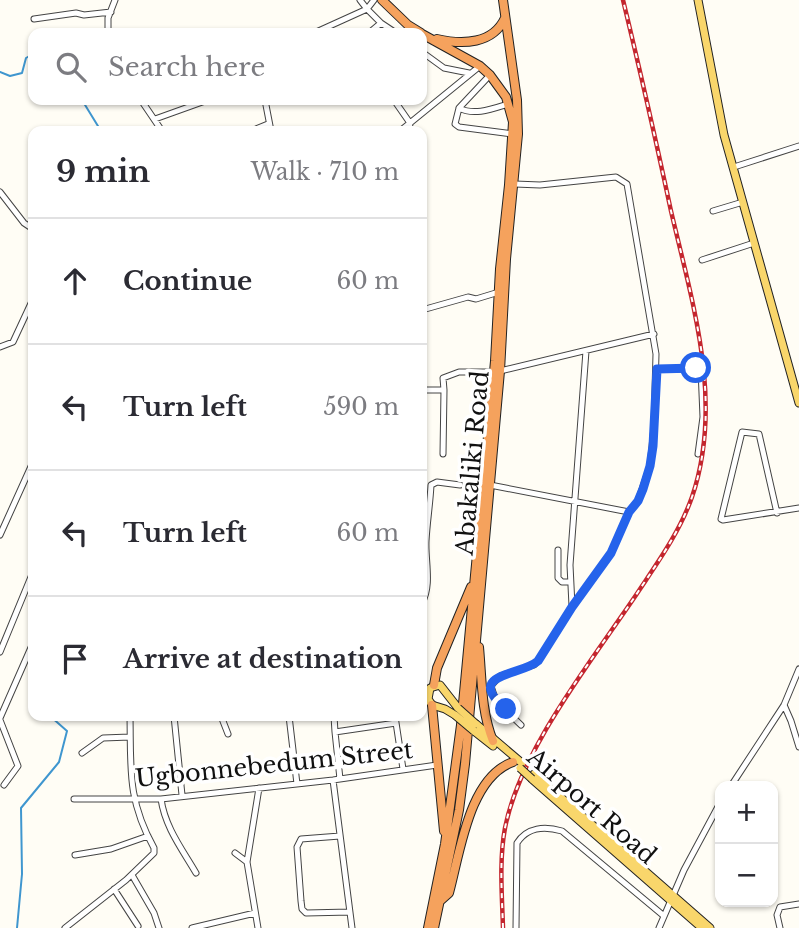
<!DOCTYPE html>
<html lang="en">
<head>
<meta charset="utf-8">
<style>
	:root { --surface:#fff; --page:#f2f2f3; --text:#2b2b33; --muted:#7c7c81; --line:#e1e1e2 }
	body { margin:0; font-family:"Libre Baskerville",serif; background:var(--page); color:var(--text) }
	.controls { position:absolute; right:21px; bottom:21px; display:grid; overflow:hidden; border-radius:14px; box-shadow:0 2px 5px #0004 }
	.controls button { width:63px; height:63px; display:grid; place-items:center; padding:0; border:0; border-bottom:2px solid var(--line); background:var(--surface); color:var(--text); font:35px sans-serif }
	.stop { position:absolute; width:21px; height:21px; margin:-16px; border:5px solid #2563eb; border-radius:50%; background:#fff }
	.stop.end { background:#2563eb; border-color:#fff; box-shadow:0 2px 7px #0008 }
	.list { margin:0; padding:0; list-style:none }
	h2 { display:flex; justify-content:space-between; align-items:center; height:91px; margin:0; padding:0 28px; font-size:30px }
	h2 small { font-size:23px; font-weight:400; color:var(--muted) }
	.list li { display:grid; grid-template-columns:46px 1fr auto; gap:21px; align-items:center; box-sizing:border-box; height:126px; padding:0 28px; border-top:2px solid var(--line) }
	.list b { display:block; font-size:26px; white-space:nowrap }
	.list em { font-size:23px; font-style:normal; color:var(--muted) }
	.icon { flex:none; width:38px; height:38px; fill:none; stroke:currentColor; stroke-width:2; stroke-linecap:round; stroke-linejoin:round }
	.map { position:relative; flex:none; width:799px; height:928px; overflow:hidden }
	.search { position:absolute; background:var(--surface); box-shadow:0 2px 5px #0004; left:28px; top:28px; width:399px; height:77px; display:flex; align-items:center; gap:18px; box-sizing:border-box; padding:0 24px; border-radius:14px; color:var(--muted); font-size:26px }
	.panel { position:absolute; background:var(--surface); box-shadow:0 2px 5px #0004; left:28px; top:126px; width:399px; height:595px; border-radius:14px }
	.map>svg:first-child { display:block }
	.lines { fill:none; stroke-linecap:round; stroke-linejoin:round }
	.stream { stroke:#3f96cf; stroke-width:2 }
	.minor-casing { stroke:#444; stroke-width:7 }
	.major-casing { stroke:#222; stroke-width:9 }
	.highway-casing { stroke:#222; stroke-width:10 }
	.minor { stroke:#fff; stroke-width:5 }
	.major { stroke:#f9d66b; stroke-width:7 }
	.highway { stroke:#f5a25d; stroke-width:8 }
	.rail-casing { stroke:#c4262e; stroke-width:4.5 }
	.rail { stroke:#fff; stroke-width:2; stroke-dasharray:5; stroke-linecap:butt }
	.major-bridge-casing { stroke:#222; stroke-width:9; stroke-linecap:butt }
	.major-bridge { stroke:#f9d66b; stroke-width:7 }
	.route { stroke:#2563eb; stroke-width:9 }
	.labels { text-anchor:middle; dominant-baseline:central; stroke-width:7; stroke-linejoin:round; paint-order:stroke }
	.street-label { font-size:24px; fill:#111; stroke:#fff }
</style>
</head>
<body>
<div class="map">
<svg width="799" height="928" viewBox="0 0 799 928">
	<rect width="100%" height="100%" fill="#fffdf5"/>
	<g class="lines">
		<path class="stream" d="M0,72L10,76L22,73L26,58L33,54
			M82,100L101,131
			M33,685V688
			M17,928L22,874L21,808L59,762L67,731L50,716"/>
		<g class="minor-casing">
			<path id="minor" d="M34,19L76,13L84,15L111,12
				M381,23L396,33
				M108,33V18L115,0
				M314,33L367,9L360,0
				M369,33L381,23L367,9L374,0
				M422,52L444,68L469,73
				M490,75L459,108L455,124L459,127L513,134
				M141,100L162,131
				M265,100L271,131
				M394,100L410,123L400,131
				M459,108C474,116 492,109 508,104
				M155,119L208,100
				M251,131L268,124
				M409,131L410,123L480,66
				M734,167L799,146
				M515,184L540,185L616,177L627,184L656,354L654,427L650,466L638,501L629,512L611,553L572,607L538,661L534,665L500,676L491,686L496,701L521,725
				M0,192L24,223L33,229
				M713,211L743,202
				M702,260L754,243
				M422,310L468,297L476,299L499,292
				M0,347L13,342L33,299
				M657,369H701L703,417L698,454
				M500,371L654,334
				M422,390H444L443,378L459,372H494
				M443,454L444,390
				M490,485L629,512
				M777,513L759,434L742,432L721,519L723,520L799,508
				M0,535L33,462
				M558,550V578L562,582H569
				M422,603C432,585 425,561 426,541C427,522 430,504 431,485L437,482L460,485
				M572,606L570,565L586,351
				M0,652L33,572
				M784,705L791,721L799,747
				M174,716L182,795
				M221,716L228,734
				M289,716L297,784
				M334,716L335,732L396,723
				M395,716L403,769
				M0,718L33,643
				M0,720L18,766L4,785
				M335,732L340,779
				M82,753L103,738L130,737
				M333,780L352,928
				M731,786L784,705L799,669
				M74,799H161L333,780L437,765
				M161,799C165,827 182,849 196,873
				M340,836L301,839L297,847L301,901L302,909L306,913L350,912
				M235,853L247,862
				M75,855L111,849L148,836
				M132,875L154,913L159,928
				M114,889L138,926
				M65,928L126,880L154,853V848C127,799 131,769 130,716
				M192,928L255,913
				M258,928L247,862L259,788
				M516,928L517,843C527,827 545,826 562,831L664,916
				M659,928L684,870L720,803
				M780,928L777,915L780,907L799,904"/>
		</g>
		<g class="major-casing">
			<path id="major" d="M698,0L724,135L799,403
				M455,715L445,709L432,705L428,699L430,688L440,685L458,708
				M476,724L523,764
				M474,731L493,746
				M534,774L710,928
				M532,779L702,928"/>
		</g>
		<g class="highway-casing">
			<path id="highway" d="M382,0L408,25L421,33
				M422,34L480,66L490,75L506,97L513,122L509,185L500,269L495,361L461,725L445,844L428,928
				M437,39C463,45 493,44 505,18
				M479,647C482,679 481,711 493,741
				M434,685L437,668L471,587
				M432,705L444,831
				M440,901L449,893C460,853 469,777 513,762
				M434,928L459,810L465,764L500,371L506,259L518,134L517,100L503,0"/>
		</g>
		<use href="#minor" class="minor"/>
		<use href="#major" class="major"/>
		<use href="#highway" class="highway"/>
		<g class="rail-casing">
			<path id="rail" d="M503,928C502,895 499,860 505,828C520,751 590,663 634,598C655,566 679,534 692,497C724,403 693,305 671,211C656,141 640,70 623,0"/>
		</g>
		<use href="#rail" class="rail"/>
		<g class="major-bridge-casing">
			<path id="major-bridge" d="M458,708L476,724
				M455,715L474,731
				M520,768L532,779"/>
		</g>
		<use href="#major-bridge" class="major-bridge"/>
	</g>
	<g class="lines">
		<path class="route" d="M506,709C463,673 521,676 538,661L572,607L611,553L629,512L638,501L643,489L650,466L653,446L657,369L696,368"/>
	</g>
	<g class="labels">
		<g class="street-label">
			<text transform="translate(472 463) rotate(-85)">Abakaliki Road</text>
			<text transform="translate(274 764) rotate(-6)">Ugbonnebedum Street</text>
			<text transform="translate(592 806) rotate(41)">Airport Road</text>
		</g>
	</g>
</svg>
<div class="controls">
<button>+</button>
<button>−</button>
</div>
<div class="stop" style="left:696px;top:368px"></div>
<div class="stop end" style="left:506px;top:709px"></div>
<div class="search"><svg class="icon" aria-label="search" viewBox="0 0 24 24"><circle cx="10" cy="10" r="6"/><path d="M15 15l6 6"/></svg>Search here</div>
<section class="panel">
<h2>9 min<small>Walk · 710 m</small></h2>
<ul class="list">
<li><svg class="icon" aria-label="ahead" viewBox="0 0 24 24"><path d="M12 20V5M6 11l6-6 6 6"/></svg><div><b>Continue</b></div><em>60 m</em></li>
<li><svg class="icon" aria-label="left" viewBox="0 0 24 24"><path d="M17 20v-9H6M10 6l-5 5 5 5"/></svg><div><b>Turn left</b></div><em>590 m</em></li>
<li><svg class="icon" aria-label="left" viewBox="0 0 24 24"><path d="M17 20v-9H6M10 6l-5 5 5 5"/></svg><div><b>Turn left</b></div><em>60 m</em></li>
<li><svg class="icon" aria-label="arrive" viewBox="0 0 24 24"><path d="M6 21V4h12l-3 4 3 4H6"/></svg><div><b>Arrive at destination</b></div></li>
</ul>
</section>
</div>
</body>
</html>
